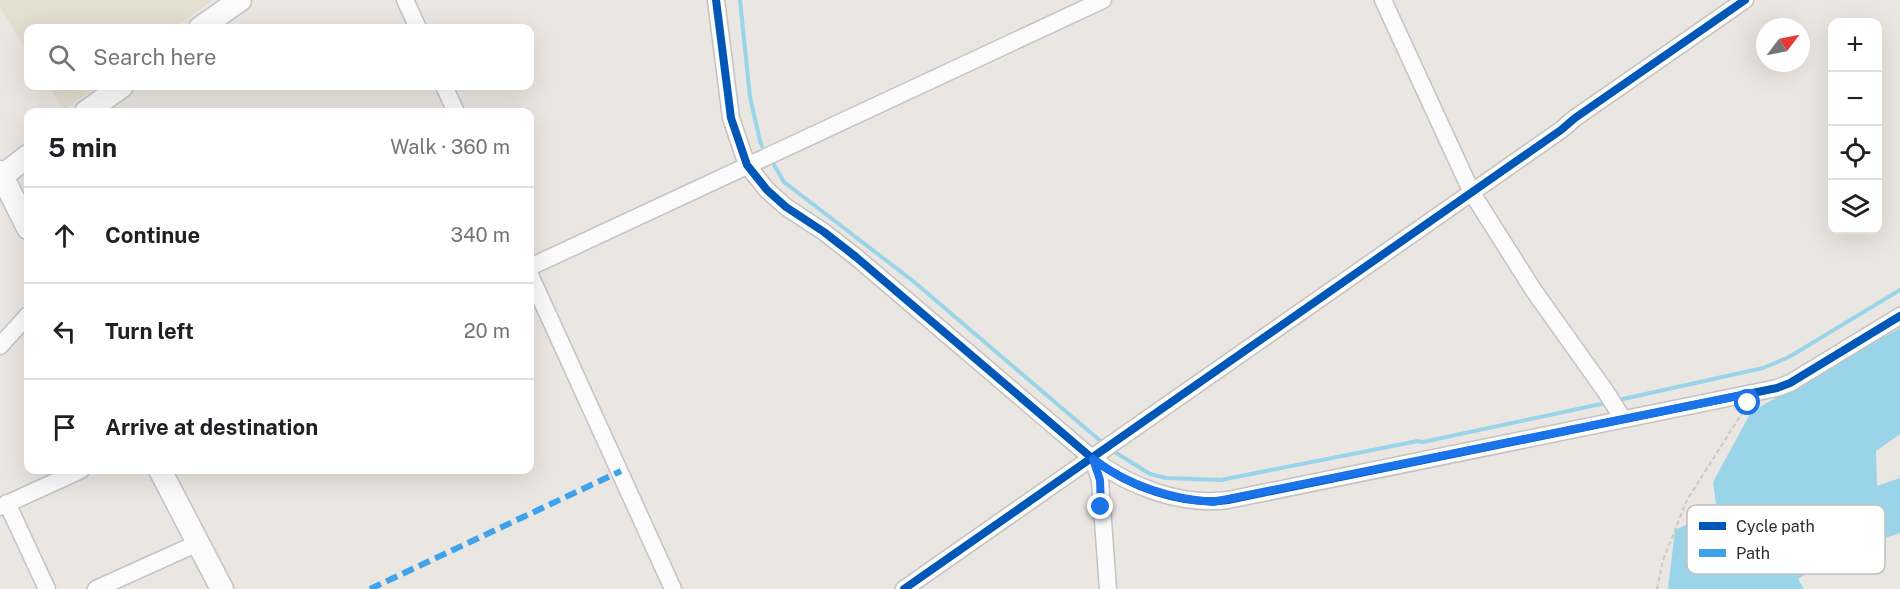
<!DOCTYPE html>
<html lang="en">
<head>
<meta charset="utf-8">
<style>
	:root { --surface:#fff; --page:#f6f6f6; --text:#202124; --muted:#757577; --line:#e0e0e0 }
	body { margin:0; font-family:"Public Sans",sans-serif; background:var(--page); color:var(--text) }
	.controls { position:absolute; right:18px; top:18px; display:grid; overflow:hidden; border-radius:12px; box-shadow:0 6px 24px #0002 }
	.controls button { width:54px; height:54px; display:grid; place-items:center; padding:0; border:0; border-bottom:2px solid var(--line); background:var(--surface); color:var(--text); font:30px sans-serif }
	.compass { position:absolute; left:1756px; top:18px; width:54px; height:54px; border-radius:50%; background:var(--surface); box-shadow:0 6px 24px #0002; rotate:58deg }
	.stop { position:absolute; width:18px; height:18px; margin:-14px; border:4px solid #1a73e8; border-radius:50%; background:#fff }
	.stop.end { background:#1a73e8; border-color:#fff; box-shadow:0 2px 6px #0008 }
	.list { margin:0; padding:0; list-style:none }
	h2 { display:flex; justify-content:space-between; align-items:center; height:78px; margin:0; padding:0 24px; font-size:26px }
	h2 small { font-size:20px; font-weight:400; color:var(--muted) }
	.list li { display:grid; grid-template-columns:39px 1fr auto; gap:18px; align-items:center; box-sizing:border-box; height:96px; padding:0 24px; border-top:2px solid var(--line) }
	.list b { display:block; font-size:22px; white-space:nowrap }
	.list em { font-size:20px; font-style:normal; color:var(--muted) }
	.icon { flex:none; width:33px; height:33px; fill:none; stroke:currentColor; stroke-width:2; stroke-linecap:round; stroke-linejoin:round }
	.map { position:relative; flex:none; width:1900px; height:589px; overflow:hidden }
	.search { position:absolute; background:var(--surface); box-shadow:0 6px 24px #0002; left:24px; top:24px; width:510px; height:66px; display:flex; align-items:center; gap:15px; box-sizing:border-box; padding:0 21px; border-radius:12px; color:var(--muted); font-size:22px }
	.panel { position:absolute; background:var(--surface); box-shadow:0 6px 24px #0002; left:24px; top:108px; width:510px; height:366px; border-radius:12px }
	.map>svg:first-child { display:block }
	.education { fill:#e4ded1 }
	.water { fill:#9ad4e8 }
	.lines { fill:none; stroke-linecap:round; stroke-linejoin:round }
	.stream { stroke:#9ad4e8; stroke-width:4 }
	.street-casing { stroke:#c4c3c3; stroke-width:19 }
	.secondary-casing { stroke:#c4c3c3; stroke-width:25 }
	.path { stroke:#c8c8c7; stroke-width:2; stroke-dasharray:4.5 3; stroke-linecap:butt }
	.street { stroke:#fcfbfb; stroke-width:16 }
	.secondary { stroke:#fcfbfb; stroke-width:22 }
	.quiet { stroke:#3ea3eb; stroke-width:6; stroke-dasharray:12 6; stroke-linecap:butt }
	.cycleway-casing { stroke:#fff; stroke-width:11 }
	.cycleway { stroke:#0057b8; stroke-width:8 }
	.route { stroke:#1a73e8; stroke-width:8 }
	.key { fill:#fff; stroke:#c0c0c0; stroke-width:1.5 }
	.key-label { font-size:16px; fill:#2c2c2c }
</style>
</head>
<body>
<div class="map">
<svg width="1900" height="589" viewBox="0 0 1900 589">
	<rect width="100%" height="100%" fill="#eae6e2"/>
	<path class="education" d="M0,0H213L174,28H28V53L0,7Z
		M49,86H97L64,110Z"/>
	<path class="water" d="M1900,328V434L1876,451L1877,486L1900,478V533L1836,554L1798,579L1804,589H1668L1675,530L1717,511L1713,482L1751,412Z"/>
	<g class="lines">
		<path class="stream" d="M740,0L750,97L760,141L762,146
			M774,165L784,182L913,281L1104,444
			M1623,399L1763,368L1789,357L1900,290
			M1110,449L1150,474L1166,478L1221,480L1418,441L1423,442L1601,404"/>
		<g class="street-casing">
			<path id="street" d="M405,0L418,28
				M716,0L731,118L747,165L767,190L786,207L824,232L856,257L1093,459C1130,487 1181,506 1228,500L1777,388L1790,383L1900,316
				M1383,0L1472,193L1534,291L1606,392L1623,419
				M444,86L456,112
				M530,267L1103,0
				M530,275L673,589
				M0,346L28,315
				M1093,459L1100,480L1108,589
				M7,503L47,589
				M0,507L81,470
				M96,589L198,543
				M904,589L1561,130L1575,118L1745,0"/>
		</g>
		<g class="secondary-casing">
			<path id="secondary" d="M200,28L240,0
				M86,112L122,86
				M0,172L28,228
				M2,176L28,156
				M160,470L222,589"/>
		</g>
		<path class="path" d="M1657,589L1663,560L1687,500L1744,410"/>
		<use href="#street" class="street"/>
		<use href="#secondary" class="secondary"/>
		<path class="quiet" d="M370,589L621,471"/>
		<g class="cycleway-casing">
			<path id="cycleway" d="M716,0L731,118L747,165L767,190L786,207L824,232L856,257L1093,459C1130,487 1181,506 1228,500L1777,388L1790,383L1900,316
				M904,589L1561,130L1575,118L1745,0"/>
		</g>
		<use href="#cycleway" class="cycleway"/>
	</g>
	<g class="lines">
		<path class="route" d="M1101,507L1100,480L1093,459C1127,485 1170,499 1213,502L1752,393L1748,403"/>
	</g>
	<rect x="1687" y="505" width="198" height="69" rx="9" class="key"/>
	<rect x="1699" y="522" width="27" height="8" fill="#0057b8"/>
	<rect x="1699" y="549" width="27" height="8" fill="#3ea3eb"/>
	<g class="key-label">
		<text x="1736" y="532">Cycle path</text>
		<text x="1736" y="559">Path</text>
	</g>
</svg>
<div class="controls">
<button>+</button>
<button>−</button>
<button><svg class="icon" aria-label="locate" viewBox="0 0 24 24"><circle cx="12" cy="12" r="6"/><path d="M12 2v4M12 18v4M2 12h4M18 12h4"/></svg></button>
<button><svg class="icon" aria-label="layers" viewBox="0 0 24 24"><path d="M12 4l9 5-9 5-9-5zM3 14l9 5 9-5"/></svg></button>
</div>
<svg class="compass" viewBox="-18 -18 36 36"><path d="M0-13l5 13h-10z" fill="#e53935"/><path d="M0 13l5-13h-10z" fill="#757577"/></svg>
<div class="stop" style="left:1748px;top:403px"></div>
<div class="stop end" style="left:1101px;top:507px"></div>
<div class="search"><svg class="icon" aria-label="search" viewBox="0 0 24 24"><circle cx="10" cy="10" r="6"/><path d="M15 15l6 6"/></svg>Search here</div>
<section class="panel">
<h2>5 min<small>Walk · 360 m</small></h2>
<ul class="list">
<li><svg class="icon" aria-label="ahead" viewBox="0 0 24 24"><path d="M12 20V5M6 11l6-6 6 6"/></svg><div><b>Continue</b></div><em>340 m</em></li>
<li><svg class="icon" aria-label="left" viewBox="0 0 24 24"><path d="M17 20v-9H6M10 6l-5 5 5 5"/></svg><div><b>Turn left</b></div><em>20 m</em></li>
<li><svg class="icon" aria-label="arrive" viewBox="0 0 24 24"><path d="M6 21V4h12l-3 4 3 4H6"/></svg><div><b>Arrive at destination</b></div></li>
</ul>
</section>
</div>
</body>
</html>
